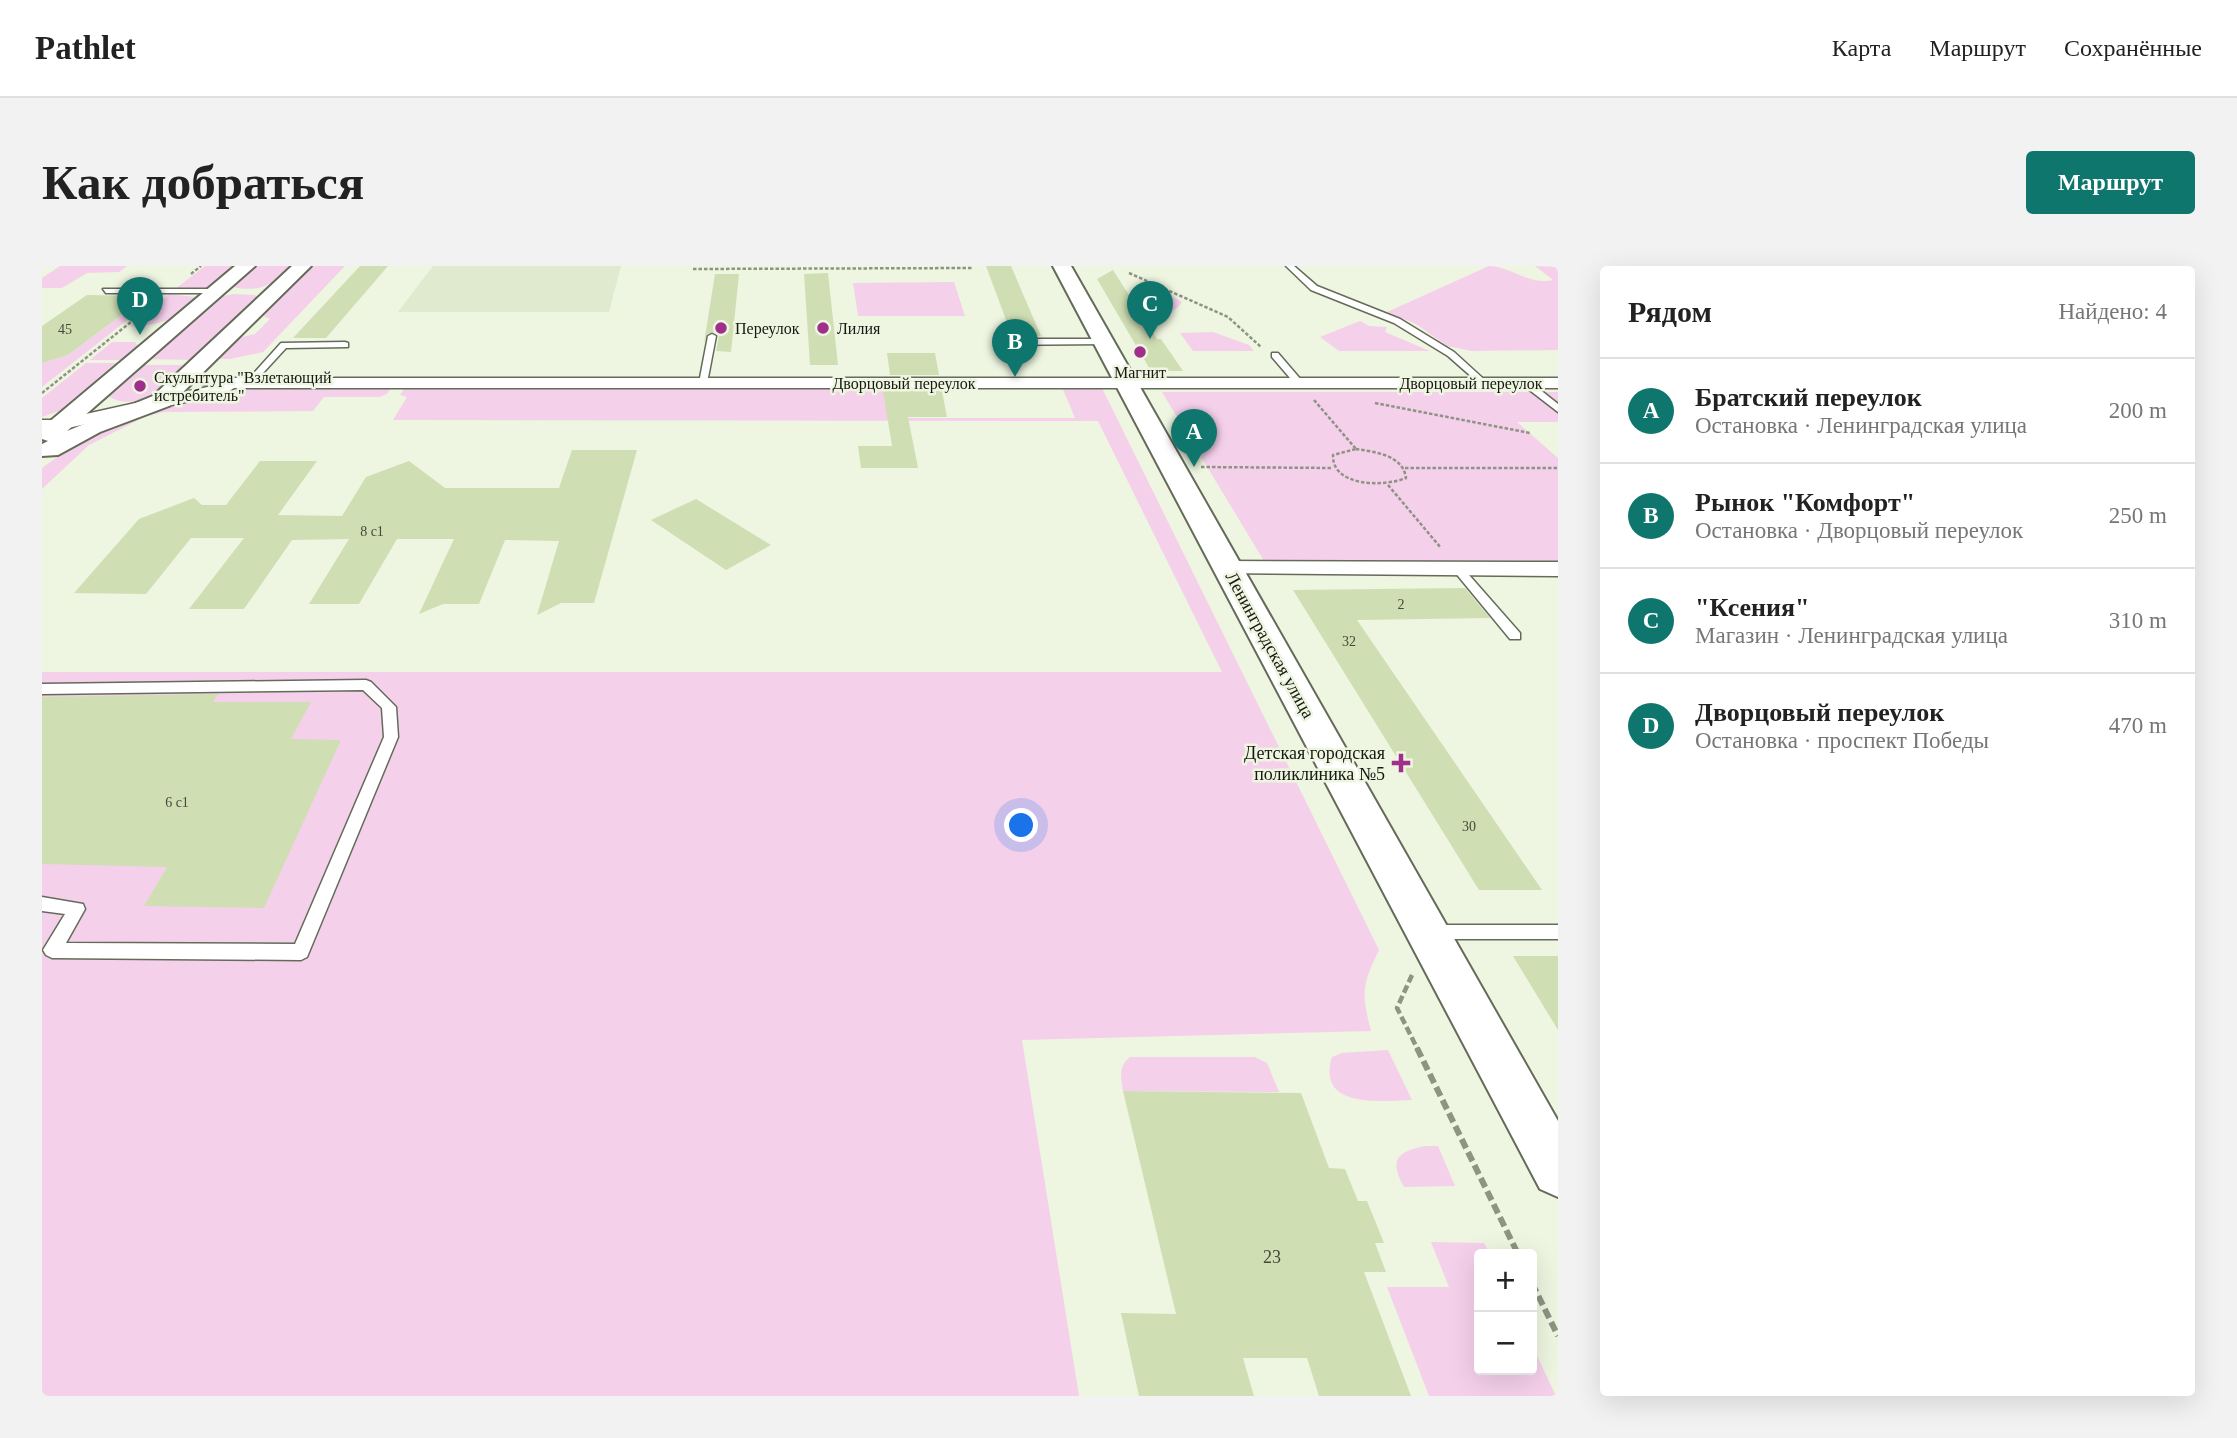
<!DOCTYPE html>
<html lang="ru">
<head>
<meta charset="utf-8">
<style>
	:root { --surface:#fff; --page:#f2f2f2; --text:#222; --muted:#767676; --line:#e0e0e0; --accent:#0f766e }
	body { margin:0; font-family:Georgia,serif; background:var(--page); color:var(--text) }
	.controls { position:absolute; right:21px; bottom:21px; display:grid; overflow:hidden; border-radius:7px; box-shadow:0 7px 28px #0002 }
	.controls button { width:63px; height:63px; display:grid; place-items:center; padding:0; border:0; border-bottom:2px solid var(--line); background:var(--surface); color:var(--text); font:35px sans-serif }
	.you { position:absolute; left:980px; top:560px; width:24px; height:24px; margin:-18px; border:5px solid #fff; border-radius:50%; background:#1a73e8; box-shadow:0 0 0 10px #1a73e833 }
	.badge { display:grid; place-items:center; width:46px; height:46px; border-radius:50%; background:var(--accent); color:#fff; font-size:23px; font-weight:700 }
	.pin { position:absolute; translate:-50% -58px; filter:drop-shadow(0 2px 4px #0008) }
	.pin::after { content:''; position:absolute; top:37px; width:24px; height:21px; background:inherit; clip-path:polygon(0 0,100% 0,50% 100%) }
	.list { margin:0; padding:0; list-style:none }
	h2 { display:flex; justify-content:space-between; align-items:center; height:91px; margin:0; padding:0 28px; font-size:30px }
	h2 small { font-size:23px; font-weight:400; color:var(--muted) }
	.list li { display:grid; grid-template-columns:46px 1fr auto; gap:21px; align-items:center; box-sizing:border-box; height:105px; padding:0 28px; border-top:2px solid var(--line) }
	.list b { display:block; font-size:26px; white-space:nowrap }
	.list p { margin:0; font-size:23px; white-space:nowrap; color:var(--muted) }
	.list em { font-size:23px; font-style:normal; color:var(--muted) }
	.map { position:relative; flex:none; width:1516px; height:1130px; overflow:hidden; border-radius:7px }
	header { display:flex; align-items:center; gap:42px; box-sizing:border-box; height:98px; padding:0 35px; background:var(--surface); border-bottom:2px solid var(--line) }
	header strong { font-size:33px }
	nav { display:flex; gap:38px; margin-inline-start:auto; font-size:24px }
	.intro { display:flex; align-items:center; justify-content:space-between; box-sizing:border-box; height:168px; padding:0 42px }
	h1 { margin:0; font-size:49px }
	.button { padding:18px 32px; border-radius:7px; background:var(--accent); color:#fff; font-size:24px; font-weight:700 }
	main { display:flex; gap:42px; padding:0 42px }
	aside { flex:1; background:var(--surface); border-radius:7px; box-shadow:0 7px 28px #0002 }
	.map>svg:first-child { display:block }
	.built { fill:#e0eace }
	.green { fill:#f5d0eb }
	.building { fill:#d0deb4 }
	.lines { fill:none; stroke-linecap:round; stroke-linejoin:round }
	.service-casing { stroke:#646b59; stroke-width:3 }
	.minor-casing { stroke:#646b59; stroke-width:3 }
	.secondary-casing { stroke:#646b59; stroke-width:4 }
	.path-far2 { stroke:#8e9384; stroke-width:2.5; stroke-dasharray:3.5 2; stroke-linecap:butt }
	.path-far1 { stroke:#8e9384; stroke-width:4.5; stroke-dasharray:8 3.5; stroke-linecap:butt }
	.path { stroke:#8e9384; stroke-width:6; stroke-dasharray:10 4.5; stroke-linecap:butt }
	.service { fill:#fff; fill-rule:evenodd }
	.minor { fill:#fff; fill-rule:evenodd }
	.secondary { fill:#fff; fill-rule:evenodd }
	.poi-dot { fill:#a02f8c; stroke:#eef5e0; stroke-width:2.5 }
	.labels { text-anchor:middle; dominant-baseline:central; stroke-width:5; stroke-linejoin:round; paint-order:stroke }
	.number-label { font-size:14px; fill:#444a3a }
	.far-poi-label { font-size:16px; fill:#161811; stroke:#eef5e0; text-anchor:start }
	.far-street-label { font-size:16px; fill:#161811; stroke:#eef5e0 }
	.street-label { font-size:18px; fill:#161811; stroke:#eef5e0 }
	.poi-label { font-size:18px; fill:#161811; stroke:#eef5e0; text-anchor:end }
	.near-number-label { font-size:18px; fill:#444a3a }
</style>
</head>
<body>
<header>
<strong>Pathlet</strong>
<nav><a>Карта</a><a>Маршрут</a><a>Сохранённые</a></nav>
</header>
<div class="intro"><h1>Как добраться</h1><a class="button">Маршрут</a></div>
<main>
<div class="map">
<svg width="1516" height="1130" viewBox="0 0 1516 1130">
	<rect width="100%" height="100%" fill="#eef5e0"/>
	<path class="built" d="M391,0H579L567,46H356Z"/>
	<path class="green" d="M18,0H85L77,6L45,7L20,22H0V12Z
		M163,0H193L166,22L133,23Z
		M208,0H251C231,18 219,27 191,21L189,19Z
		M265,0H303L221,86L188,93H170L191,73L213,68L228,53L217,48Z
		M1447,0C1468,0 1488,20 1511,14L1493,0L1516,1V84L1430,85L1405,80L1374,58L1345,46Z
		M912,16L923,50H816L811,17Z
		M1100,20L1114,21L1140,36L1135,42L1122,51Z
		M127,28L153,31C138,55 116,59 89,60Z
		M191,28L213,29L216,33L154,94L102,93L177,31Z
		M105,30H116L0,121V97L26,89Z
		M1318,55L1327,60L1345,61L1343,66L1388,85H1297L1278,71Z
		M1171,66L1207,79L1212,85H1151L1138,67Z
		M70,76H93L97,82L82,94H48Z
		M44,97H78L26,142L0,151V132Z
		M97,99H148C127,117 97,149 66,130L65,127Z
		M243,119L350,120L345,128L337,131H282L271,145L123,146L104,150L47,179L0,223V202C71,149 156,126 243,119Z
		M364,120L843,121L847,152H1033L1020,121L1060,122L1337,684C1320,719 1319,727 1329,765L980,774L1037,1130H0V406H1180L1056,155L351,154L365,131L358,129Z
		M1120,126H1516V156H1475L1516,192V295H1222Z
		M1346,784L1370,834C1339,835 1274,843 1290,791L1300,787Z
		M1088,791H1213L1225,797L1237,826L1081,825C1079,811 1076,801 1088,791Z
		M1383,880H1396L1413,920L1362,921C1348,895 1353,886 1383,880Z
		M1389,976L1442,977L1448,988H1437V1104H1490V1079L1514,1130H1387L1345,1021H1407Z"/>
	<path class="building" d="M318,0H346L284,72H251Z
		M944,0H969L999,70H970Z
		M1071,4L1115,73H1119L1141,105H1109L1055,13Z
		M786,7L796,99H768L762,8Z
		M673,8H697L689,86L674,85L677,70L671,66L665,68L662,77Z
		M45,29L105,30L26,89L0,97V60Z
		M845,87H893L897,109H848Z
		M841,125H900L905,151H866L876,202H819L816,180H850Z
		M530,184H595L552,337H519L495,349L517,275L463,274L437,338H401L377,348L412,273H355L317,338H267L307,273L250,274L202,343H147L202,272H149L104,328L32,327L97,253L152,232L160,239H184L218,195H275L236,249L300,250L324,211L367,195L403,222H517Z
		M654,233L729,279L684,304L609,254Z
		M1423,322L1448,352L1315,354L1500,624H1437L1251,324Z
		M176,428L171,436H269L249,473L299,474L222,642L102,640L125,601L0,598V431Z
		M1471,690H1516V764Z
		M1081,825L1259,827L1287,902L1303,903L1316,935H1325L1342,977H1333L1344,1006H1322L1369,1130H1277L1265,1092H1201L1212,1130H1097L1079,1047L1134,1048Z"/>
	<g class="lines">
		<g class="service-casing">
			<path id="service" d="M1244,0H1252L1275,20L1358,53L1412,86L1446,117L1439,119L1406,90L1352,57L1269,24Z
				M61,23H174L178,25L174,27H64Z
				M670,68L674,70L665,117L661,120L657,117L666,70Z
				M1062,73L1065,74V78L958,79L954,76L958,73Z
				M303,76L306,77V81L244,82L210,119L203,117L239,77Z
				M1230,87H1236L1260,115V119H1254L1230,91Z
				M1481,115H1487L1516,138V146L1481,119Z
				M1416,299L1420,301L1478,367V373H1468L1412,305L1410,303Z
				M324,414L329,416L354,441L356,471L265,691L259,694L10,692L4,689L1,684L23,648L0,645V631L41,638L43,643L24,677L253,678L342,471L340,442L321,424L0,428V418Z
				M1389,659H1516V673H1389L1383,671L1380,666L1383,661Z"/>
		</g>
		<g class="minor-casing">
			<path id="minor" d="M153,97L159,99L162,108L180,112H1516V122H192L184,127L17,164H0V154H17L170,120L148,115L145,102Z
				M1185,295L1516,296V310L1177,307L1174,302L1177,297Z"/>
		</g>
		<g class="secondary-casing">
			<path id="secondary" d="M193,0H213L25,165L111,130L250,0H269L127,140L58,166L16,189L0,190V178L6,175L0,173V162Z
				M1011,0H1029L1516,855V931L1498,923Z"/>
		</g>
		<path class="path-far2" d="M651,3L931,2
			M1087,7L1186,51L1219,81
			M149,8L159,0
			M0,127L109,40
			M1272,134L1314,183
			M1333,137L1488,167
			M1314,183C1333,186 1361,189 1364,212C1342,221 1290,221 1291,189Z
			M1159,201L1291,202
			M1363,202H1516
			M1346,219L1399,282"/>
		<path class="path-far1" d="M1370,709L1355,742L1376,784"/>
		<path class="path" d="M1375,782L1476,988
			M1490,1017L1516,1070"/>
		<use href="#service" class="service"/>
		<use href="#minor" class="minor"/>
		<use href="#secondary" class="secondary"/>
	</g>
	<g class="poi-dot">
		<circle cx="679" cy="62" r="7"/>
		<circle cx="781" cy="62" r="7"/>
		<circle cx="1098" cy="86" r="7"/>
		<circle cx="98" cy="120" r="7"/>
		<path d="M1355.5 486.5h7v7h7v7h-7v7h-7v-7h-7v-7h7z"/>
	</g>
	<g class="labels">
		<g class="number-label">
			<text x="23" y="63">45</text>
			<text x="330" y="265">8 с1</text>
			<text x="1359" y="338">2</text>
			<text x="1307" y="375">32</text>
			<text x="135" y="536">6 с1</text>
			<text x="1427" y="560">30</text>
		</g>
		<g class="far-poi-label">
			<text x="693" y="62">Переулок</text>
			<text x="795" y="62">Лилия</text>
			<text x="1098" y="106" text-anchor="middle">Магнит</text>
			<text x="112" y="111">Скульптура "Взлетающий<tspan x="112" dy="18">истребитель"</tspan></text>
		</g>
		<g class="far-street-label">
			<text x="862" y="117">Дворцовый переулок</text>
			<text x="1429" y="117">Дворцовый переулок</text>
		</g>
		<g class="street-label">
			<text transform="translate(1228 379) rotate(61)">Ленинградская улица</text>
		</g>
		<g class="poi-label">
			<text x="1343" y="487">Детская городская<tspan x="1343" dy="21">поликлиника №5</tspan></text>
		</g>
		<g class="near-number-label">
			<text x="1230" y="991">23</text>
		</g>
	</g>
</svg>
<div class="controls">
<button>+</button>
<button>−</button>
</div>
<div class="you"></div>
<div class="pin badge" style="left:1152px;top:201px">A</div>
<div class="pin badge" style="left:973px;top:111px">B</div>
<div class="pin badge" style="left:1108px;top:73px">C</div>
<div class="pin badge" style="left:98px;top:69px">D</div>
</div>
<aside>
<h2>Рядом<small>Найдено: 4</small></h2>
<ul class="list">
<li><span class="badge">A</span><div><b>Братский переулок</b><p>Остановка · Ленинградская улица</p></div><em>200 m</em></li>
<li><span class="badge">B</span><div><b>Рынок &quot;Комфорт&quot;</b><p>Остановка · Дворцовый переулок</p></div><em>250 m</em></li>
<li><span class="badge">C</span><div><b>&quot;Ксения&quot;</b><p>Магазин · Ленинградская улица</p></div><em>310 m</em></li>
<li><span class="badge">D</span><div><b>Дворцовый переулок</b><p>Остановка · проспект Победы</p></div><em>470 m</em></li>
</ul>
</aside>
</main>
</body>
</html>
